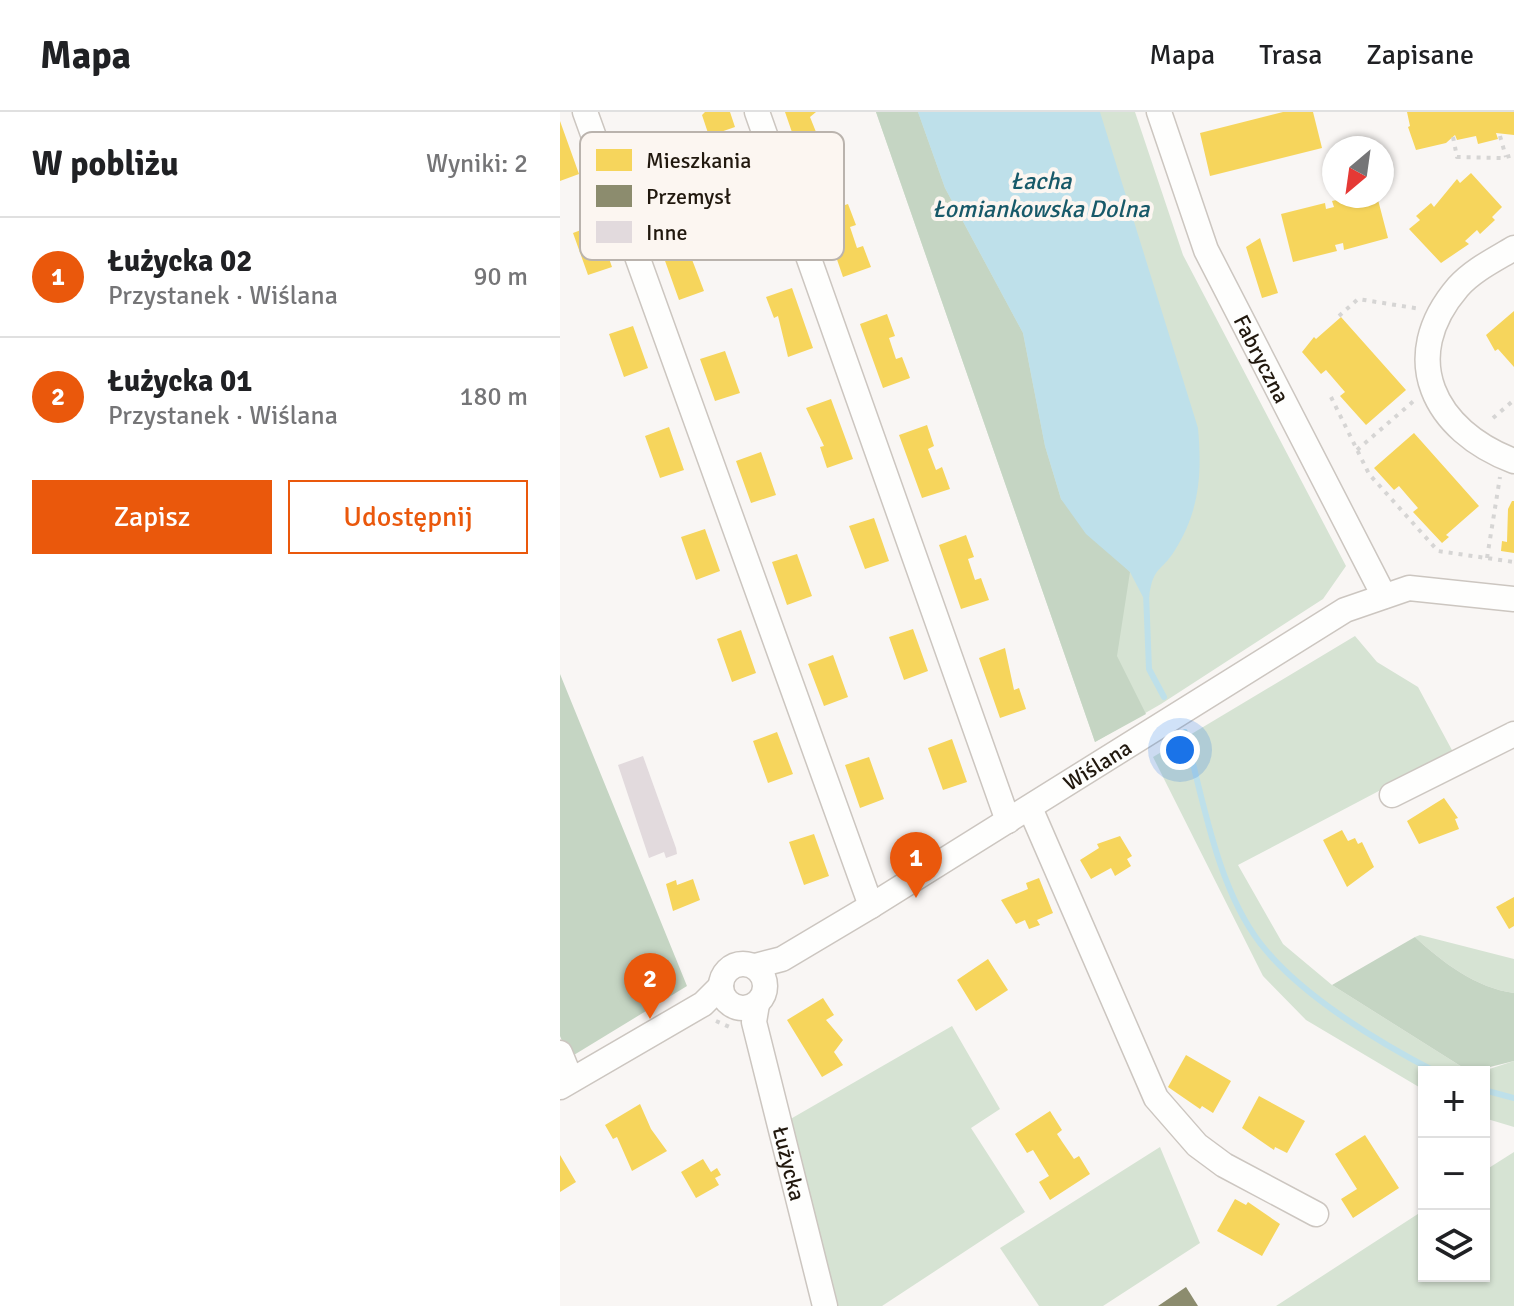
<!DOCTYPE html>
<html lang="pl">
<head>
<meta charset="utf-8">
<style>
	:root { --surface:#fff; --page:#f2f2f2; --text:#202124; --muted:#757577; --line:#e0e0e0; --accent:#ea580c }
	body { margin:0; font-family:Signika,sans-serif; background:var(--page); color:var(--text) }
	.controls { position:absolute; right:24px; bottom:24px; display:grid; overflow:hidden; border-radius:0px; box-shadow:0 2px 6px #0004 }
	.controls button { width:72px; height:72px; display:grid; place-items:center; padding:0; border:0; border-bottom:2px solid var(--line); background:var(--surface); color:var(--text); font:40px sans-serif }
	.compass { position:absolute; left:762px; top:24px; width:72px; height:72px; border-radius:50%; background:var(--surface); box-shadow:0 2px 6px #0004; rotate:209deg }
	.you { position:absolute; left:620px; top:638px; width:28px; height:28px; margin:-20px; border:6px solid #fff; border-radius:50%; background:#1a73e8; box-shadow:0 0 0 12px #1a73e833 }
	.badge { display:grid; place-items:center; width:52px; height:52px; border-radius:50%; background:var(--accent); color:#fff; font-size:26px; font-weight:700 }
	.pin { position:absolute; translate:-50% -66px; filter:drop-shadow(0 2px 4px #0008) }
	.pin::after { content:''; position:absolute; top:42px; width:28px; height:24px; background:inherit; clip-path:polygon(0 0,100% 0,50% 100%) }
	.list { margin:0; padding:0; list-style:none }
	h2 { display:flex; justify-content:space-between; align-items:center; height:104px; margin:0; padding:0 32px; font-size:34px }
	h2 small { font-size:26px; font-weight:400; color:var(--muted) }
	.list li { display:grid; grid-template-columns:52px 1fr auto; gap:24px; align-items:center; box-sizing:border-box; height:120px; padding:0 32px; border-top:2px solid var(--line) }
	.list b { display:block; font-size:30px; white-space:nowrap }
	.list p { margin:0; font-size:26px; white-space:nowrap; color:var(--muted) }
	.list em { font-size:26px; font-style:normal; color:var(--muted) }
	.actions { display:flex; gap:16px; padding:24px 32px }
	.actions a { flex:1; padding:18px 0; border:2px solid var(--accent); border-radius:0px; text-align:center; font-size:28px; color:var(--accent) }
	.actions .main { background:var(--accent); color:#fff }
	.icon { flex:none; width:44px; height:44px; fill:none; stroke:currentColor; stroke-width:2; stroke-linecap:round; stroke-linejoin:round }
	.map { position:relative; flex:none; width:954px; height:1194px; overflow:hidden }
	header { display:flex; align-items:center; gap:48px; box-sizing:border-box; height:112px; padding:0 40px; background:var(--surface); border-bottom:2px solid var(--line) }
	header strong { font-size:38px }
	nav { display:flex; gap:44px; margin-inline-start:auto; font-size:28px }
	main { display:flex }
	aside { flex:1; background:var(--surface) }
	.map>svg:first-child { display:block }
	.green { fill:#d6e3d3 }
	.forest { fill:#c5d5c3 }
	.water { fill:#bee0ea }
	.homes { fill:#f6d55c }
	.industry { fill:#8c8c6e }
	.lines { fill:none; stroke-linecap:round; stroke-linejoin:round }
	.stream { stroke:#bee0ea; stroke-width:6 }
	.building { fill:#e2dadd }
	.minor-casing { stroke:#ccc6c0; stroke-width:27 }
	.path { stroke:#d6d5d4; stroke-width:4; stroke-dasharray:4 6; stroke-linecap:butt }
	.minor { stroke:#fefefd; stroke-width:24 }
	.labels { text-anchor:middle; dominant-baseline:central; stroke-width:8; stroke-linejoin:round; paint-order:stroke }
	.street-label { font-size:22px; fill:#21180e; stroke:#fcf6f1 }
	.water-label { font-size:24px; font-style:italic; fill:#175969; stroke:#fcf6f1 }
	.key { fill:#fcf6f1; stroke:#bab3ad; stroke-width:2 }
	.key-label { font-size:22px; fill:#21180e }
</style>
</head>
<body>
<header>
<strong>Mapa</strong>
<nav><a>Mapa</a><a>Trasa</a><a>Zapisane</a></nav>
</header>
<main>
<aside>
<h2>W pobliżu<small>Wyniki: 2</small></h2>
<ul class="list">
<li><span class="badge">1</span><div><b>Łużycka 02</b><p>Przystanek · Wiślana</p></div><em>90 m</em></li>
<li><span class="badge">2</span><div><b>Łużycka 01</b><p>Przystanek · Wiślana</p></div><em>180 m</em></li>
</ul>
<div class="actions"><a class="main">Zapisz</a><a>Udostępnij</a></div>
</aside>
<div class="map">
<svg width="954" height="1194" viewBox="0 0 954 1194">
	<rect width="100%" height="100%" fill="#f9f6f4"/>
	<path class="green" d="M316,0H575L623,143L786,454L763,487L601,592L535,630Z
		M795,524L817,550L858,575L893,640L678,753L723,832L772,873L910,960H864V978L746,908L703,864L593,645Z
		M860,823L954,847V881C916,876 882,850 855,825Z
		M392,914L440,997L411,1016L465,1100L322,1194H273L227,1009Z
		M954,949V1015L924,1006V960H920Z
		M600,1035L640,1131L543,1194H479L440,1136Z
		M954,1040V1194H716L864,1098V1164H924V1059Z"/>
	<path class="forest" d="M316,0H358L385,76L463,221L485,334L501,387L570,460L557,544L586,602L535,630Z
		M0,562L127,874L9,946L0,924Z
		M855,825C882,850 916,876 954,881V949L910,960L772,873Z"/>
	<path class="water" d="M358,0H540L638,316C642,361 640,398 615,438C601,461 593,453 589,486L583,485L570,460L526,422L501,387L485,334L463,221L385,76Z"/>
	<path class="homes" d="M145,0H170L175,15L149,24L142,3Z
		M225,0H256L250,5L258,25L264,23L271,45L244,55Z
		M723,0H753L762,36L650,64L640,21Z
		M847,0H954V23L936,21L938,27L918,32L916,24L897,28L895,23L886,31L856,38L848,15L850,14Z
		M0,9L19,62L0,69Z
		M911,61L942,95L932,105L935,108L920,122L917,118L905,129L909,132L881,151L849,117L860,108L856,104L871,91L874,95L897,67L900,71Z
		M793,84H817L828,126L784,138L783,131L775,133L777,139L733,150L721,102L765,91L766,97L774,95L772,89Z
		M288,92L296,113L290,115L297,136L303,134L311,155L283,165L261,101Z
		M37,112L52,155L28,163L13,121Z
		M700,126L718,181L702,186L686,135Z
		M128,137L144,179L119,188L104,146Z
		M232,176L253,236L228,245L218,204L214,206L206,185Z
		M954,199V255L938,237L935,239L926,223Z
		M327,202L335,224L329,226L336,247L342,245L350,266L323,276L300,212Z
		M781,205L846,278L806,313L780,284L785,280L766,258L761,262L742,240L754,225L756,227Z
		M73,214L88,256L64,265L49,222Z
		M165,239L180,281L155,289L140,247Z
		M271,287L293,347L267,356L260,335L264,334L246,296Z
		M367,313L374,334L368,337L376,358L382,355L390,377L362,386L339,323Z
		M109,315L124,358L100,366L85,324Z
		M854,321L919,394L886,423L889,425L882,431L853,400L858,396L851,388L839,374L834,378L814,356Z
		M201,340L216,383L191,391L176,349Z
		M952,389H954V441L941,439L942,429L947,430L948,397Z
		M314,406L329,449L305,457L289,414Z
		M145,417L160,459L136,468L121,425Z
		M406,423L414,445L408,447L415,468L421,466L429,488L401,497L379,433Z
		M237,442L252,484L227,493L212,450Z
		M353,517L368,559L344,568L329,525Z
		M181,518L196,561L172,570L157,527Z
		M445,536L454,578L459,576L466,597L440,606L419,546Z
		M273,543L288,585L264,594L248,552Z
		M217,620L233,662L208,671L193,629Z
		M392,627L407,670L383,678L368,636Z
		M309,645L324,687L300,696L285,653Z
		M884,686L898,706L895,707L899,717L859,732L847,709Z
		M782,718L788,729L795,726L798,732L802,730L814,755L787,775L763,728Z
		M254,722L269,764L244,773L229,730Z
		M560,724L572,744L567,747L571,754L555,764L551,756L531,767L520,748L539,736L537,732Z
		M479,766L493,801L477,808L480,813L469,817L465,808L456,812L441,788L468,777L466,771Z
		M133,767L140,788L113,799L106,772L116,768L117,773Z
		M954,785V814L949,817L936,795Z
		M428,847L448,878L416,899L397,868Z
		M263,886L274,903L266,908L283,928L274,940L283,953L262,965L227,908Z
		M626,943L671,969L653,1001L642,994L640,997L608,975Z
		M699,984L745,1009L727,1041L715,1035L714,1038L682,1016Z
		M80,992L91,1017L107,1039L72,1059L57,1025L53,1027L45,1013Z
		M490,999L502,1018L497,1022L503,1031L514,1047L519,1044L530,1062L490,1088L479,1070L489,1064L473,1038L467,1041L455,1022Z
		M805,1023L839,1076L793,1106L781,1087L797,1077L775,1042Z
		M0,1043L16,1070L0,1080Z
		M143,1047L151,1060L157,1056L161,1063L155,1066L159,1073L136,1086L121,1060Z
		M675,1087L686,1093L688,1090L720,1112L702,1144L657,1119Z"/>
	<path class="industry" d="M626,1175L638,1194H598Z"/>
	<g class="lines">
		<path class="stream" d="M586,481L589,557L604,585
			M625,620C643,687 657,775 700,831C740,883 818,930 876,960
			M924,978L954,986"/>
	</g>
	<path class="building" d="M83,644L116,736L117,742L106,746L104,740L89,746L58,653Z"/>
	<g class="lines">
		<g class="minor-casing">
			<g id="minor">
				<path d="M25,0L311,794"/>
				<path d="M197,0L448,709"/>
				<path id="s1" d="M599,0L646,138L824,484"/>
				<path d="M954,136C936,147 913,158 898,175C837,246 874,319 954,349"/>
				<path d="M832,683L954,622"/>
				<path d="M470,696L596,986L637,1033L664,1053L756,1102"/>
				<circle cx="183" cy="874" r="22"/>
				<path id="s2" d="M195,854L222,847L311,794L785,498L849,476L954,487"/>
				<path id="s3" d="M197,892L194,910L265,1194"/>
				<path d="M0,941L11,968"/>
				<path d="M0,975L143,892L161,874"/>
			</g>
		</g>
		<path class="path" d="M940,24L946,45
			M893,25L897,45L942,46L954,43
			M779,204L798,187L861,197
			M771,285L809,362L878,439L954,450
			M933,306L954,288
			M797,338L856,287
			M927,446L940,365
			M156,909L174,917"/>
		<use href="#minor" class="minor"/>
	</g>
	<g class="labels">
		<g class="street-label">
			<text stroke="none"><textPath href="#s1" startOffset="268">Fabryczna</textPath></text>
			<text stroke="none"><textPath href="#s2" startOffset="398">Wiślana</textPath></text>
			<text stroke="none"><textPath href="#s3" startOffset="164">Łużycka</textPath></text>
		</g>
		<g class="water-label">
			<text x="481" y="69">Łacha<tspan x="481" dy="28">Łomiankowska Dolna</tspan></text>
		</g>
	</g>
	<rect x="20" y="20" width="264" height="128" rx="12" class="key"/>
	<rect x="36" y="37" width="36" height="22" fill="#f6d55c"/>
	<rect x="36" y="73" width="36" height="22" fill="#8c8c6e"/>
	<rect x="36" y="109" width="36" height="22" fill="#e2dadd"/>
	<g class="key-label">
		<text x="86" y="56">Mieszkania</text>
		<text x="86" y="92">Przemysł</text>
		<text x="86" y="128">Inne</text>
	</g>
</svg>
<div class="controls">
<button>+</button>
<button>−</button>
<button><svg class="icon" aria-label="layers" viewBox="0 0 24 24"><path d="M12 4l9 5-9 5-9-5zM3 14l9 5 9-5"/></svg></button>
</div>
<svg class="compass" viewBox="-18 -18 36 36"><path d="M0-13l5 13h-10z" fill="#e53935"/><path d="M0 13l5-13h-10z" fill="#757577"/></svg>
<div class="you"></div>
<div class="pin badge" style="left:356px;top:786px">1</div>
<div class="pin badge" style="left:90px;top:907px">2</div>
</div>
</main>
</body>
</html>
